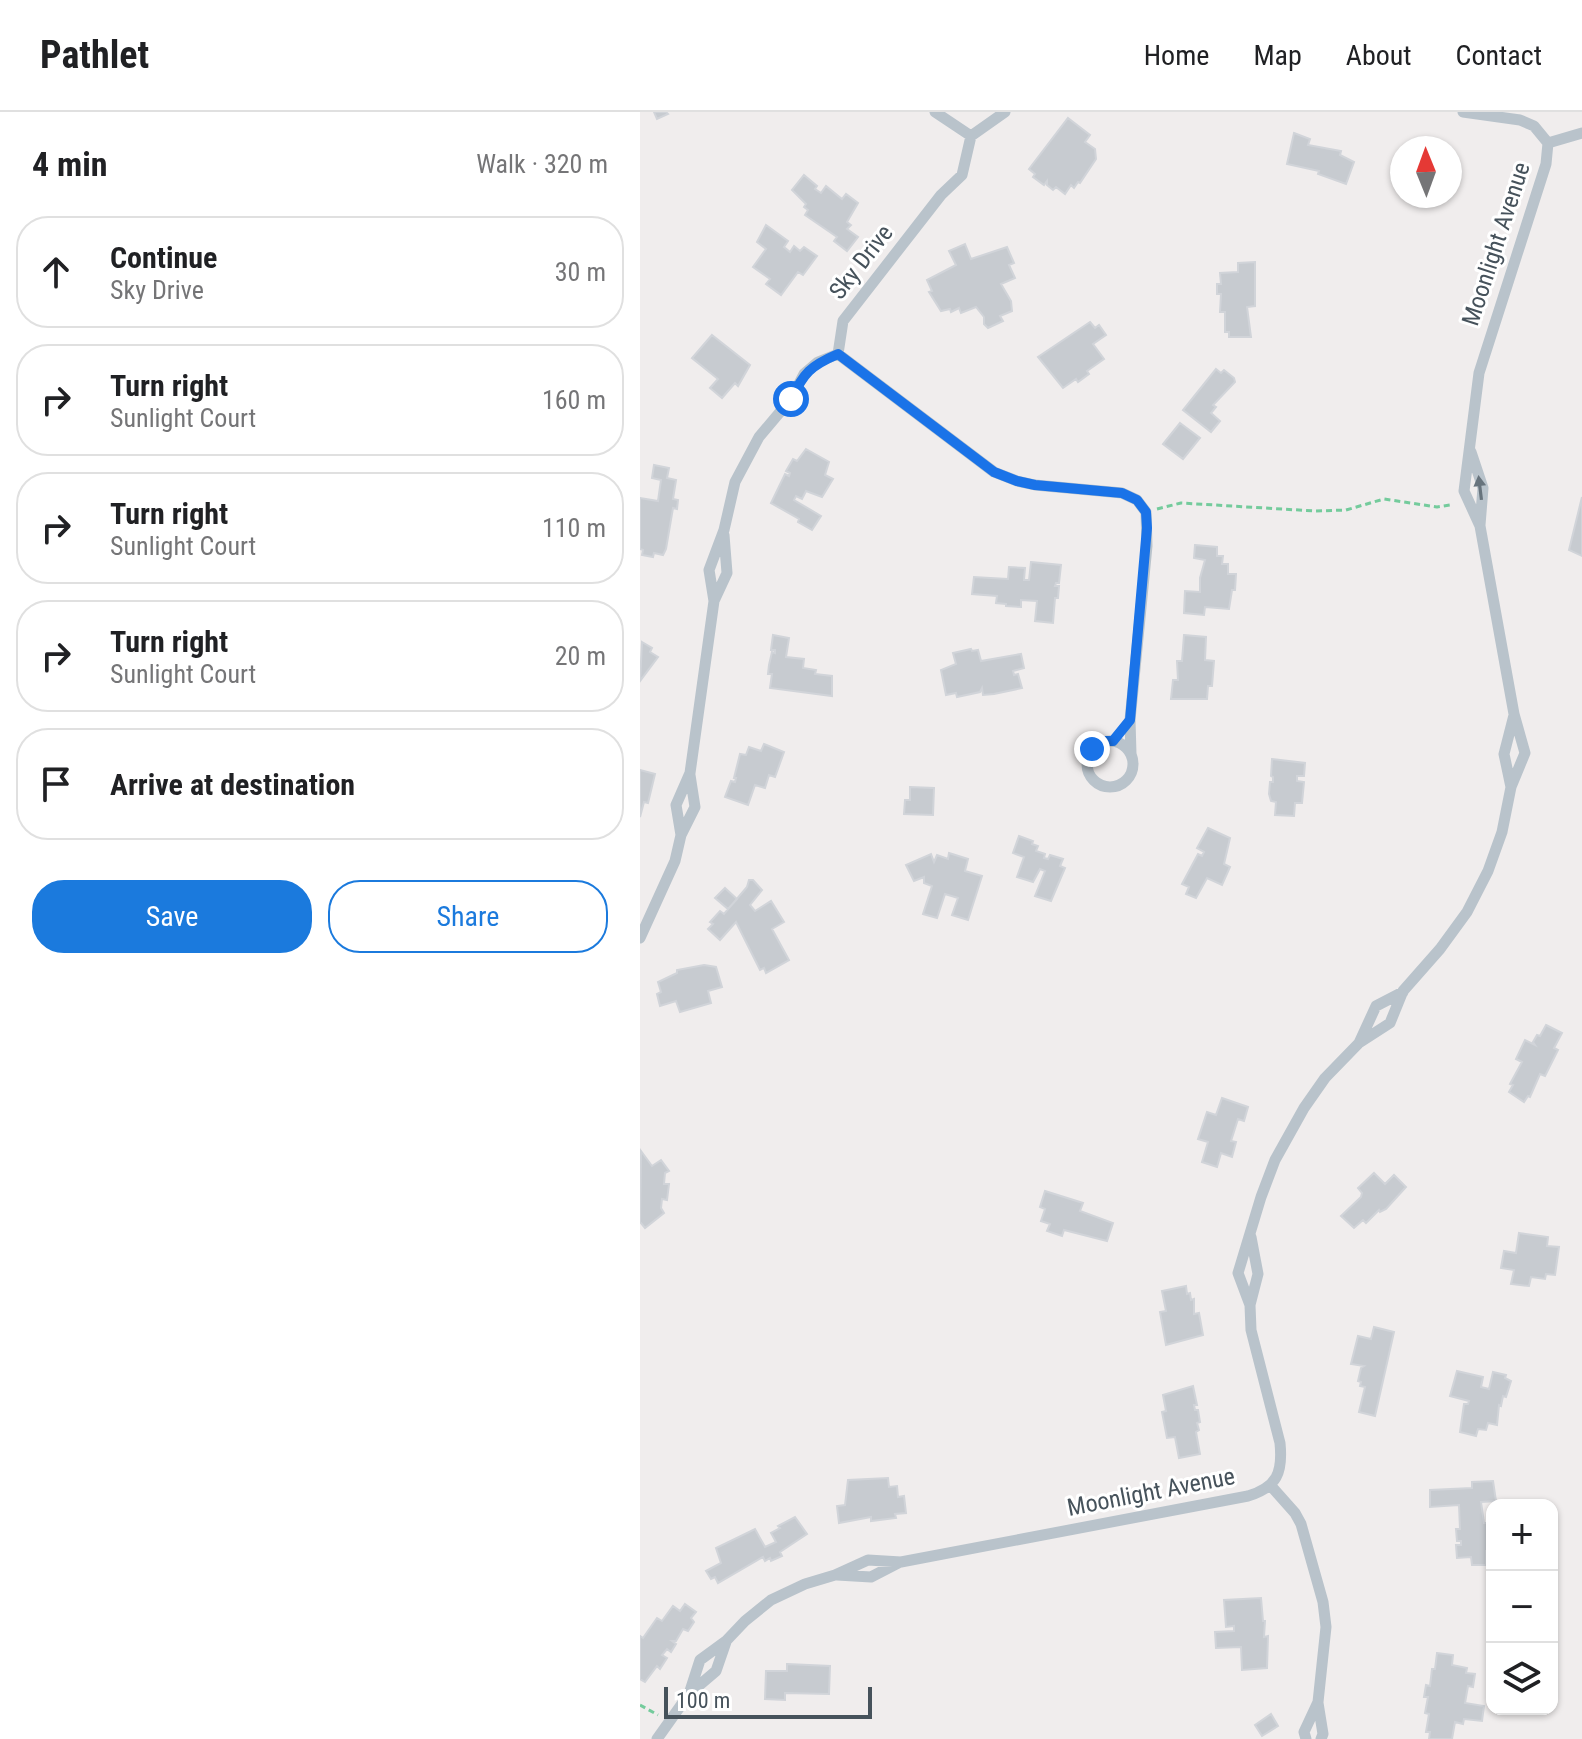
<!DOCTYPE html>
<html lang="en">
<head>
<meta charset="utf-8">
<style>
	:root { --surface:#fff; --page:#f6f6f6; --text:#202124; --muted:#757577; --line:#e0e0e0; --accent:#1b7add }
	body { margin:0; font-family:"Roboto Condensed",sans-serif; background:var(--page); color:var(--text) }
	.controls { position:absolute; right:24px; bottom:24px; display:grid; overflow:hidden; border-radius:16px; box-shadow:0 2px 6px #0004 }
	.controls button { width:72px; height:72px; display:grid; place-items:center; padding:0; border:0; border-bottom:2px solid var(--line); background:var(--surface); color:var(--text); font:40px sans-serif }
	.compass { position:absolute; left:750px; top:24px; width:72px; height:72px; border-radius:50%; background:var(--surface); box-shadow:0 2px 6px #0004; rotate:359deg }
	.scale { position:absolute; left:24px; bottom:20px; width:208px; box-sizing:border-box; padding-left:8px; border:4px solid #46525b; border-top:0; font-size:22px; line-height:28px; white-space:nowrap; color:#46525b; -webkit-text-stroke:6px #fff; paint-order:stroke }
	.stop { position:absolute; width:24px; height:24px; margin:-18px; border:6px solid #1a73e8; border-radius:50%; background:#fff }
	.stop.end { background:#1a73e8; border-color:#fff; box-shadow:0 2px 8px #0008 }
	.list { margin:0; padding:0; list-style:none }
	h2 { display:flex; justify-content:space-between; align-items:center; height:104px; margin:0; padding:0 32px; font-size:34px }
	h2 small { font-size:26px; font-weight:400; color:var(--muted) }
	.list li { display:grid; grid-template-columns:52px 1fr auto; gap:24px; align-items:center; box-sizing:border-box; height:112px; margin:0 16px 16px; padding:0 16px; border:2px solid var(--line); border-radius:32px }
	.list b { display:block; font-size:30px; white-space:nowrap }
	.list p { margin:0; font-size:26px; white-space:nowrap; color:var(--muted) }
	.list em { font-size:26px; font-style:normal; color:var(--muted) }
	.actions { display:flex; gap:16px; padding:24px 32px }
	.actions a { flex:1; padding:18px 0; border:2px solid var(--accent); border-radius:32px; text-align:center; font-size:28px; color:var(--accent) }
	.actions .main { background:var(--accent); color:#fff }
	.icon { flex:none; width:44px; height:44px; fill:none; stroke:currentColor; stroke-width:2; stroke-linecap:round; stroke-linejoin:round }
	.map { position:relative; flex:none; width:942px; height:1627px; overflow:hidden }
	header { display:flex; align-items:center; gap:48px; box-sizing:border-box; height:112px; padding:0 40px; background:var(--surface); border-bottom:2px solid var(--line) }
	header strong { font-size:38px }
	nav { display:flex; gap:44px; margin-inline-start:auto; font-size:28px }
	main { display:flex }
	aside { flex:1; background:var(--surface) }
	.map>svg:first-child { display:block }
	.building { fill:#c7cbd0; stroke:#d1d4d9; stroke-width:2 }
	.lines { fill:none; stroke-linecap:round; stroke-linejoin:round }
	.path { stroke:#74cb9c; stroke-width:3; stroke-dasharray:6 4; stroke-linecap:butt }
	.street { stroke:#b9c3cb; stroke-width:11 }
	.oneway { fill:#68747d }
	.route { stroke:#1a73e8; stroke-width:10 }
	.labels { text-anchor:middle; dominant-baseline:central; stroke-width:6; stroke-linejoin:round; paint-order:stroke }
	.street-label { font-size:24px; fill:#46525b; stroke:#fff }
</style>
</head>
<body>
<header>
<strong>Pathlet</strong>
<nav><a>Home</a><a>Map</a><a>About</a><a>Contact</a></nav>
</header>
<main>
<aside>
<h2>4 min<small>Walk · 320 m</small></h2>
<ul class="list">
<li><svg class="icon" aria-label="ahead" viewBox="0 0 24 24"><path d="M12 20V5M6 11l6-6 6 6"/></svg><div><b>Continue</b><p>Sky Drive</p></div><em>30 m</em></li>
<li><svg class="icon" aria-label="right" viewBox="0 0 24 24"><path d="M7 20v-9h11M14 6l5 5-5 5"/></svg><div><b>Turn right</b><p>Sunlight Court</p></div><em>160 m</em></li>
<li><svg class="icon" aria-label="right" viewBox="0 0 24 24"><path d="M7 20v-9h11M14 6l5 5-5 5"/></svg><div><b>Turn right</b><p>Sunlight Court</p></div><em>110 m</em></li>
<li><svg class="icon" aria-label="right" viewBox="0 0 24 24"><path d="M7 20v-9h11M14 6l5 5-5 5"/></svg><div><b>Turn right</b><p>Sunlight Court</p></div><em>20 m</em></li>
<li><svg class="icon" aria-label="arrive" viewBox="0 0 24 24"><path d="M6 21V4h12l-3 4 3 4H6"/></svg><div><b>Arrive at destination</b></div></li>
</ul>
<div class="actions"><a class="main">Save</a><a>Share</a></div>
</aside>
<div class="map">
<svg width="942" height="1627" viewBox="0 0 942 1627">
	<rect width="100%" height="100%" fill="#f0eded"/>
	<path class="building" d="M14,0H26L28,2L17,7Z
		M428,6L450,23L445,30L455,37L456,47L440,71L438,70L434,76L431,73L425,82L416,75L413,78L407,73V69L404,73L393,65L395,62L389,57Z
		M654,21L670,27L668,33L701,39L700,43L714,50L706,72L678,62L679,59L647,52Z
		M164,63L177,74L175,77L181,81L186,74L202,87L206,82L218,91L207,110L211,113L207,117L218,125L207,139L194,129L197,125L165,103L168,98L164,95L166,92L152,78Z
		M126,113L148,129L144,135L150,140L154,134L160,139L164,135L177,144L163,163L158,160L141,183L126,172L130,167L113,155L126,137L117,130Z
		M325,132L331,147L367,135L374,151L369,153L375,166L361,172L371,189L372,199L360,204L363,209L348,216L344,212V205L336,195L321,201L319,196L311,200L310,197L301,199L289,180L292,179L287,168L316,153L309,139Z
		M615,150V194L607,195L611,225H589V220H585V200H580L581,182H577V172H581L580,161L598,160V151Z
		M450,210L455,216L459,213L466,223L453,232L464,247L447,259L449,262L438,270L436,267L423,276L398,245Z
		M72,223L110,253L98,274L95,271L82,286L70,276L78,267L52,246Z
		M576,257L581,261L584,258L594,266L595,270L573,293L576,295L571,301L580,309L571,320L543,298Z
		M540,311L560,326L543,347L523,332Z
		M166,337L189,350L185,363L193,367L182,385L166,379L162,387L156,384L154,388L181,404L172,418L158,410L159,407L131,391L145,362L149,364L150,361L146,359L153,347L157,349Z
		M14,353L29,356L27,366L36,368L33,387L38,388L37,397L33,396L26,437L23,443L14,441L13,445L2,443L3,438L0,437V386L18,389L21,368L12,366Z
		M942,385V444L929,438Z
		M555,433L577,435V444H583L582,452H588V462H596L595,478H592L589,497L565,495L564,503L544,501L545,479L560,480V466L565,448L554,446Z
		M391,450L421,453L419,471H416L415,474H419L418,486H415L413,511L395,509L397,489L381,488V495L366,494V492L356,491L357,484L332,482L334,465L368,467L369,455L385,456L384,468H389Z
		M133,523L149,526L146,545L164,547L163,556L176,558L175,562L192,564V584L130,576L132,562H128L129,553L132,540L135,541V538H131Z
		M544,523L566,525L565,548L574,549L572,574H568L567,587H531L533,568H538L537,549H542Z
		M2,530L12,536L10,540L18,545L0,569Z
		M331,537L332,539L338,538L341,549L381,542L384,556L373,559L374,563L378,562L382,576L354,582L343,583L342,576L340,580L317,585L316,581L306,583L301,558L316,552L313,541Z
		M124,632L144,640L135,665L129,663L125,676L115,673L108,693L85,685L91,669L95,670L96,666H94L100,642L106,643L109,635L121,639Z
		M632,647L665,651L664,664H657V669L664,670L662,691H655L654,704L635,703L636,690L631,689L629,682L630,670H633V665L631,664Z
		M0,658L15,662L8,691L4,690L0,705Z
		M270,675L294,676L293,703L264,702L265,688H270Z
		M568,716L590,726L584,752L590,755L582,773L567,766L556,786L546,782L549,775L542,772L558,742L562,744L564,740L557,736Z
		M379,724L393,729L392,732L398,734L396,739L405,742L404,746L408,747L410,743L423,747L420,754L425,756L411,789L395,784L405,759L400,757L393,770L377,765L384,745L373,741Z
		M309,741L328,747L325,759L342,764L328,808L312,803L318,786L305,782L297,806L283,802L292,774L284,771V765L274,769L266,753L291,742L294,750L297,743L308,747Z
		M109,768H113L122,778L110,793L115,799L131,789L144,810L132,817L149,848L126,861L124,856L120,858L96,810L80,828L68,817L73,812L70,810L80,799L84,802L107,775Z
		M85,776L97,787L88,797L75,786Z
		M64,853L76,855L82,875L68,879L71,891L40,900L36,889L20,894L17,882L21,880L18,870L37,861V858Z
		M906,913L922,921L914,936L918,938L905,964L900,962L890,985L888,984L884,990L869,980L873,973L870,972L882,950L876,947L885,928L895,933L893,930L897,923L900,924Z
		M582,986L608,995L604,1009L598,1007L591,1029L596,1030L592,1045L581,1041L577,1055L562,1050L568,1030L558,1027L567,1000L576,1003Z
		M1,1039L12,1054L21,1048L29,1059L25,1061L24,1072H29L27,1088L22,1087L21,1096L24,1101L5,1116L0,1110Z
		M734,1061L745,1072L754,1063L766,1075L746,1097L740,1100L739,1098L726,1111L723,1108L714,1116L701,1104L721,1085L722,1081L718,1076Z
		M405,1079L443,1091L440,1099L473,1111L467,1129L424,1118L422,1124L407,1119L410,1112L401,1109L405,1097L400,1095Z
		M879,1121L908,1125L907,1134L919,1135L915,1163L906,1162L905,1167L891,1165L889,1174L871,1172L874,1158L861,1156L864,1139L876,1141Z
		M546,1174L547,1182L550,1181L551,1188L554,1187V1202L559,1201L563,1223L526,1233L520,1200L526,1199L522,1179Z
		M734,1215L754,1220L735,1304L719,1300L725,1275L720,1274L721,1270L718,1269L721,1256L724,1254L711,1252L718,1224L731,1227Z
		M817,1259L843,1265L841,1275L849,1277L853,1260L866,1263L865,1266L871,1269L866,1285L863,1284L861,1294L859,1293L857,1313L848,1311L846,1318L838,1317L836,1324L820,1320L824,1292H828L829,1289L810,1284Z
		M553,1274L557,1293H554L555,1298H558L560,1310L557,1311L559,1318L556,1320L560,1342L539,1346L535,1325L527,1326L522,1300L526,1299L523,1283Z
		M248,1366L249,1375L257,1374L258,1385L264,1384L266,1401L255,1402L256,1406L231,1409V1405L199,1411L197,1394L205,1393L208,1368Z
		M853,1369L856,1389L841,1390L844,1411H852V1439H846V1453H832L831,1445L817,1446L816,1433H821V1429H817L816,1417H820L819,1393L790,1395V1378L832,1376V1370Z
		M155,1405L167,1422L140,1440L142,1444L131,1449L130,1446L125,1449L123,1445L78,1471L75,1465L71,1467L66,1459L81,1451L76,1436L115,1417L125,1435L136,1430L131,1421L140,1416L138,1414Z
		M621,1486L623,1509H625L624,1525L628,1524L627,1556L602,1558L601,1535L576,1536L575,1520L594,1519V1514L586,1515L584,1488Z
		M45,1492L56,1500L51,1506L54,1510L48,1519L43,1517L36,1529H32L36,1532L31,1540L27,1537L22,1543L27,1546L20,1557L17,1554L5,1570L0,1567V1524L3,1526L17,1506L22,1509L33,1494L40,1499Z
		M797,1541L813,1543L812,1553L827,1556L826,1561L835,1562L833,1575L828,1574L825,1591L844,1594L842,1609L824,1607L823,1612L815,1610L812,1627H789L790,1620H786L789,1602L785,1601L788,1585H784L786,1573L790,1574L792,1557H795Z
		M147,1552L190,1554L189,1582L145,1581V1588L125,1587L126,1559H147Z
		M631,1602L638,1614L622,1624L615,1613Z"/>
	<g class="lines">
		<path class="path" d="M517,397L541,391L675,399L706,398L744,387L797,395L810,393
			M0,1593L18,1603"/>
		<path class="street" d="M295,0L331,24
			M908,31L942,21
			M198,242L354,360L377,369L395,373L482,381L497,388L506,400L507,434L490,608L491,642
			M831,340L843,376L840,413
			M74,489L87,461L84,423
			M447 652a23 23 0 1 1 46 0a23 23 0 1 1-46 0Z
			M871,675L864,642L874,603
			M41,723L36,693L50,661L74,489L69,458L84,418L95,370L119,325L151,287L164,262L178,250L198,242L203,209L301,83L322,63L331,24L365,0
			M0,826L35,749L41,723L55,695L50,663
			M719,931L736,894L763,880
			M610,1193L618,1162L611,1125
			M631,1374L655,1401L661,1412L683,1490L686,1515L678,1590L664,1620L666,1627
			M197,1463L231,1465L260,1450
			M49,1582L60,1548L86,1529L105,1509L131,1488L165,1472L195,1463L228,1448L261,1450L608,1384C637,1375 643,1361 640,1331L611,1218L610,1193L598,1161L621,1085L635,1048L664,996L685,966L719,931L750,911L763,879L800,837L827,800L848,759L862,720L871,675L885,641L874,602L840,414L824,379L839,261L906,52L908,31L894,14L880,8L823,0
			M678,1591L683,1622L681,1627
			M17,1627L49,1582L76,1559L86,1530"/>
	</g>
	<defs><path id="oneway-solid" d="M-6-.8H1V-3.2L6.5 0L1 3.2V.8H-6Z" transform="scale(2)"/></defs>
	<use class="oneway" href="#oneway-solid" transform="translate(840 376) rotate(-97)"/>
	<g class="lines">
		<path class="route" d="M151,287C164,261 170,254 198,242L354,360L377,369L395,373L482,381L497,388L506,400L507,416L490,608L473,629H465L452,637"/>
	</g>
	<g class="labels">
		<g class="street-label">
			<text transform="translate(856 132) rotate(-72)">Moonlight Avenue</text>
			<text transform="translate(221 150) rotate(-52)">Sky Drive</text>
			<text transform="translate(511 1380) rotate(-11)">Moonlight Avenue</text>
		</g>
	</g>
</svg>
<div class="controls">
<button>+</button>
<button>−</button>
<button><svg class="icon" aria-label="layers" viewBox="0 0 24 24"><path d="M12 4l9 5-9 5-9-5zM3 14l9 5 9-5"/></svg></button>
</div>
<svg class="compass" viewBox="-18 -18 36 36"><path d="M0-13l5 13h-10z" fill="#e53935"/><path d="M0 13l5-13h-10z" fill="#757577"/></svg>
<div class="scale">100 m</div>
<div class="stop" style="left:151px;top:287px"></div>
<div class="stop end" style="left:452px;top:637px"></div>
</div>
</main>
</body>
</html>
